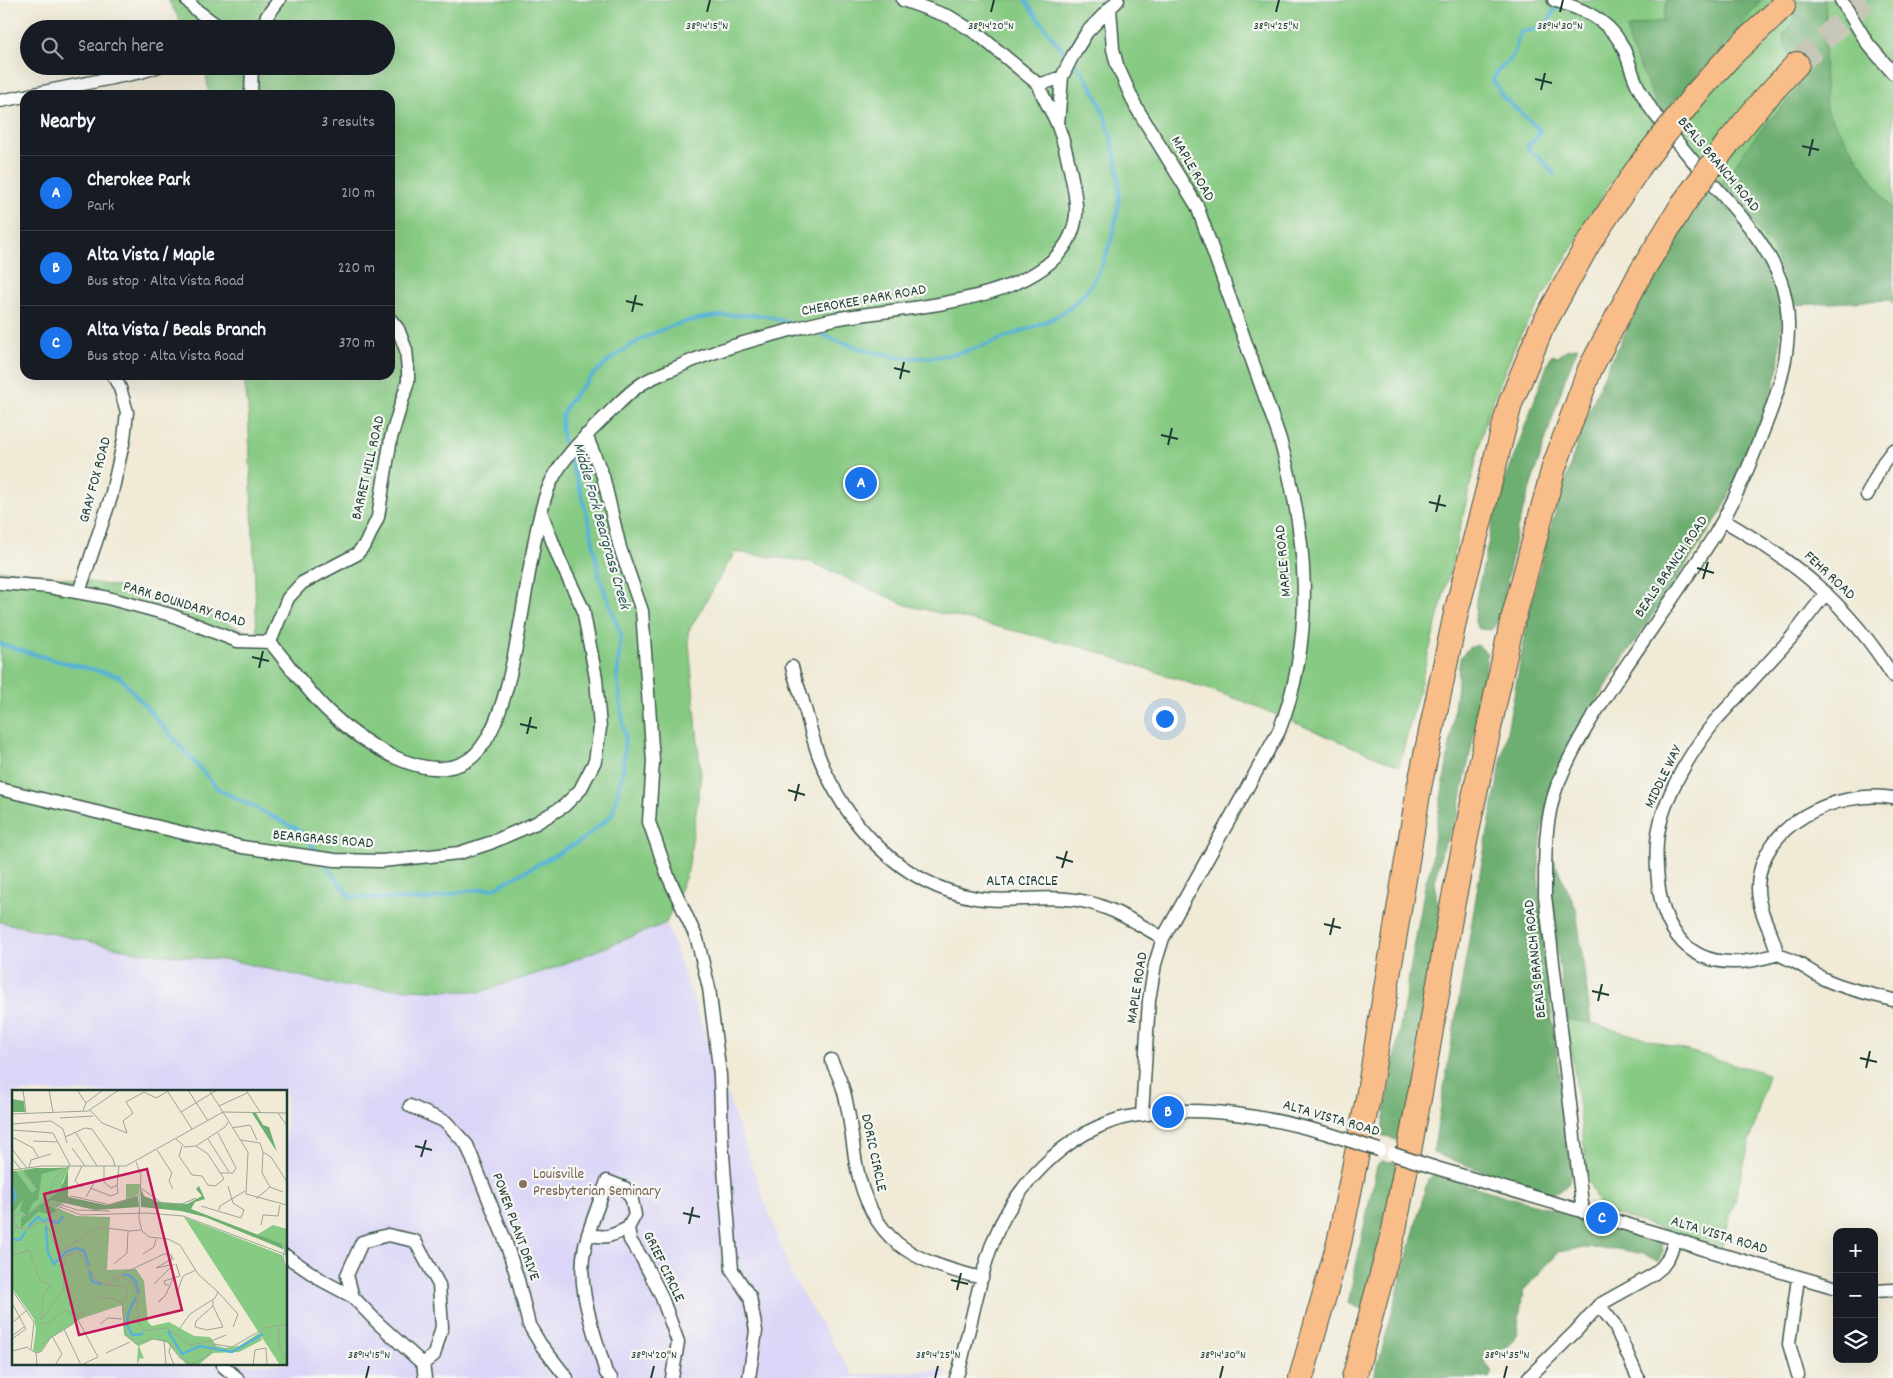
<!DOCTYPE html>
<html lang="en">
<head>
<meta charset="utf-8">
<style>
	:root { --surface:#171b24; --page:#20242c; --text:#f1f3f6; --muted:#9ea1a6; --line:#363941; --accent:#1a73e8 }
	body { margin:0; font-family:Dekko,sans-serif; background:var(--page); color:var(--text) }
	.controls { position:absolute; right:15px; bottom:15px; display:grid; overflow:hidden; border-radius:10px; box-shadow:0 5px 20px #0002 }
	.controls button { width:45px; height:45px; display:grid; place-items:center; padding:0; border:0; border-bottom:1px solid var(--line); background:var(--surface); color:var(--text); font:25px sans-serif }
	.you { position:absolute; left:1164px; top:718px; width:18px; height:18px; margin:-12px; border:4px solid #fff; border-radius:50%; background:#1a73e8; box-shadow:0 0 0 8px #1a73e833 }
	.badge { display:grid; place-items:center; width:32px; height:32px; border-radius:50%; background:var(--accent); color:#fff; font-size:16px; font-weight:700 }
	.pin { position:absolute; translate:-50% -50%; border:2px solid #fff; box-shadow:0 1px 5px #0006 }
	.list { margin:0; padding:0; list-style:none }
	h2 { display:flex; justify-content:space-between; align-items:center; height:65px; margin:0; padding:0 20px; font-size:21px }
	h2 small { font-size:16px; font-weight:400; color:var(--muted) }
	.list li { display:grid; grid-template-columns:32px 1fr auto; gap:15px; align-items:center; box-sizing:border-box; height:75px; padding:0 20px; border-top:1px solid var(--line) }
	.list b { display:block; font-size:19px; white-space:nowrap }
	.list p { margin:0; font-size:16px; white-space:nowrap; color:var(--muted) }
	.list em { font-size:16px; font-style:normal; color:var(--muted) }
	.icon { flex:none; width:28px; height:28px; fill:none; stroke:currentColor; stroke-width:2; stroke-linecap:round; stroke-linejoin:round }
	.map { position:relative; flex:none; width:1893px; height:1378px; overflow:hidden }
	.search { position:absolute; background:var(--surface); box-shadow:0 5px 20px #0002; left:20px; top:20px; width:375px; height:55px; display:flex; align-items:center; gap:12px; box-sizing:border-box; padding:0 18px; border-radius:28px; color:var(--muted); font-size:19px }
	.panel { position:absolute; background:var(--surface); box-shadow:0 5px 20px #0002; left:20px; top:90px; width:375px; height:290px; border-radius:15px }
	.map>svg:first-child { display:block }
	.built { fill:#dbd6f7; fill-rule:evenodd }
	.green { fill:#87ca83; stroke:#53845c }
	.forest { fill:#6dae71; stroke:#467652 }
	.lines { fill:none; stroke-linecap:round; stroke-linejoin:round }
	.stream { stroke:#58b3d6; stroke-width:4 }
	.motorway-tunnel { stroke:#c6c7b6; stroke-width:24; stroke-dasharray:24 12; stroke-linecap:butt }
	.minor-casing { stroke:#3e574c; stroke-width:15 }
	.motorway-casing { stroke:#3e574c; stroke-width:26 }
	.minor { stroke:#fff; stroke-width:12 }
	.motorway { stroke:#f8bd89; stroke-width:24 }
	.minor-bridge-casing { stroke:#3e574c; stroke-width:15; stroke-linecap:butt }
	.motorway-bridge-casing { stroke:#3e574c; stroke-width:26; stroke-linecap:butt }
	.minor-bridge { stroke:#fff; stroke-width:12 }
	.motorway-bridge { stroke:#f8bd89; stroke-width:24 }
	.ticks { fill:none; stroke:#1f3d34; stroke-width:2 }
	.education-dot { fill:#8d6e63; stroke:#f6f6f2; stroke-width:2 }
	.labels { text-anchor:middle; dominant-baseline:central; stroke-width:4.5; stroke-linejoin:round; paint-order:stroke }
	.street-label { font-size:15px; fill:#1f3d34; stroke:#f6f6f2 }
	.education-label { font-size:15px; fill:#785e54; stroke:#f6f6f2; text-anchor:start }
	.water-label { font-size:16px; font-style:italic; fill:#2d5a5c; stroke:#f6f6f2 }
	.inset-river { fill:none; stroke:#58b3d6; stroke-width:2.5 }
	.inset-road { fill:none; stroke:#9ca595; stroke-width:1 }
	.view { fill:#c2185b; fill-opacity:0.15; stroke:#c2185b; stroke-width:2.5 }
	.inset-edge { fill:none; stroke:#1f3d34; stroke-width:2.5 }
	.ticks-label { font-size:12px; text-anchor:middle; fill:#1f3d34; stroke:#f6f6f2; stroke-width:4.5; stroke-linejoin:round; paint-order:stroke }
</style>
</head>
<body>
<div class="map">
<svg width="1893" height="1378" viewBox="0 0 1893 1378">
	<rect width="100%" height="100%" fill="#f6f6f2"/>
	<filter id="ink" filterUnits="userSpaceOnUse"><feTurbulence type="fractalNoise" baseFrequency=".02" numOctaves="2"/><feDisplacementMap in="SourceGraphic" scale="10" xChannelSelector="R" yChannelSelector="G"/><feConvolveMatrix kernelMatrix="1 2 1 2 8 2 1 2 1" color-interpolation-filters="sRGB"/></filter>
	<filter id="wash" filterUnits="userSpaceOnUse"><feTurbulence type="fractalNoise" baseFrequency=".0096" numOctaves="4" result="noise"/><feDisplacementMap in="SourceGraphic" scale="20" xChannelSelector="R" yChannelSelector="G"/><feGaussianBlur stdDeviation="1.12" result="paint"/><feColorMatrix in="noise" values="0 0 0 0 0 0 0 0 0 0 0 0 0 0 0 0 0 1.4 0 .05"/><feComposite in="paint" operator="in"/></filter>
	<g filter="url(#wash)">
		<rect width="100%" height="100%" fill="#f0ead6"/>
		<path class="built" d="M0,922L137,952L234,961L479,992L551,969L666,923L792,1277L853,1375L947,1370L944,1378H0ZM14,1092H286V1364H14Z"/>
		<path class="green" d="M168,0H1893V281L1787,307L1675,121L1609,185L1517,341L1487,415L1445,590L1399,766L1243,701L1082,647L906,605L810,562L735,552L688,632L701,776L688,871L666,923L551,969L480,992L343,986L234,961L137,952L0,922V570L52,576L115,586L220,619L257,637L248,406L243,375H390V95H209L205,66H386V29H185Z
			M1567,1019L1591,1023L1768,1074L1722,1247L1614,1214L1598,1203L1589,1182Z"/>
		<path class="forest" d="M1667,0H1761L1734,34L1661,114L1630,44L1627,29L1641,24L1663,21Z
			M1779,0H1825L1826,22L1824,55L1826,110L1893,212V304L1890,300L1793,305L1773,248L1721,185L1754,138L1797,90L1802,74L1786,50L1783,37L1795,18Z
			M1709,190L1751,235L1783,301L1778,371L1765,413L1722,511L1619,665L1565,754L1542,828L1538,874L1543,949L1572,1173C1569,1190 1560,1191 1544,1194L1433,1153L1481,868L1533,595L1549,533L1581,431L1608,366L1657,271L1686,222Z
			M1578,347L1565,379L1517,529L1500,620L1491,630L1479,629L1475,623L1476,598L1493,521L1501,492L1551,355L1558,357L1566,350Z
			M1478,645L1487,653L1484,686L1457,818L1442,851L1434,882L1441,923L1406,1140H1397L1381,1135L1426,880L1432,865L1433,846L1450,744L1460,658L1468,648Z
			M1552,857L1576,908L1591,1023L1567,1019C1560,966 1549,911 1552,857Z
			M1382,1161L1394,1162L1399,1166L1365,1311L1348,1303L1377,1165Z
			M1435,1175L1662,1242L1663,1250L1659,1262L1644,1254L1617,1249L1580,1248L1559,1252L1523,1291L1517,1333L1509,1346L1483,1358L1492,1372L1489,1378H1373L1380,1357L1428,1179Z"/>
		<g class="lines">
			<path class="stream" d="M1025,0L1051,36L1069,57
				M1554,174L1541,158L1529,151L1527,146L1539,135V129L1503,97L1493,80C1496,69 1505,66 1511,58C1517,51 1516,40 1521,32L1545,27L1558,4
				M809,330C837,340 869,354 899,357C940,361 973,351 1009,336C1029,328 1051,322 1068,309C1107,280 1125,211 1117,165C1110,127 1100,91 1074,62
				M567,451C554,416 563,407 587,381C627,339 681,315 739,315C748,315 757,315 766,316C776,318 785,322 795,325
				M0,644L54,660L119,676L218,789L301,831L318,854
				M324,862L350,897L424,900L466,891L495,888L582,840L612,815L623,771L625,737L617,677L621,635L599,576L591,531L580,489L569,458"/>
		</g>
	</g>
	<g filter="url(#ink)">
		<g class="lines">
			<path class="motorway-tunnel" d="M1797,64L1866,0"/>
			<g class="minor-casing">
				<path id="minor" d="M187,0L195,9L222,29
					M903,0L950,17L979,35L1039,85L1062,77
					M1554,0C1579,8 1606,18 1620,42C1628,54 1630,69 1636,82C1640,92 1647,102 1653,112C1670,133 1687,154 1704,174C1732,206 1764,238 1780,279C1798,327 1783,381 1765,426C1750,464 1735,501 1714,536C1685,581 1654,625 1624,669C1599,706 1574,744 1557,786C1544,821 1545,859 1545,896L1583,1212
					M1841,0L1868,44L1893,73
					M1110,8L1113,49L1117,65L1136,107L1197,206L1279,436C1307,534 1317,634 1279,731L1163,938L1155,964L1149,1000L1142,1115
					M262,29L267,16L279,0
					M29,95L141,72L159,66
					M251,95L252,66
					M0,101L25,96
					M1058,124L1062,77L1073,55L1087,32L1118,0
					M390,319L398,329L406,350L408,371V381L391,438L378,517L366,543L357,554L302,583L288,598L270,642C289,665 308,692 329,712C359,740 420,783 463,763C522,736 522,543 551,482C564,455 588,434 609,413C620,402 630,391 643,383C653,377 663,373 673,369C705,354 738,344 772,335C792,330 814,323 835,319C901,306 1067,305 1076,215C1078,198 1065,144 1058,126C1053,112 1043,100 1039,85
					M586,435L603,476L620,548L642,611L653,761L649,822L668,876L697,939L709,988L720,1075L722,1142L732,1270L750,1297L756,1331L749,1378
					M1867,495L1883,463L1893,450
					M1723,520C1796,562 1848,604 1893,676
					M0,583L49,587L104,597L171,615L237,641L270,642
					M79,592L111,497L124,439L127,412L120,388L113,375
					M792,667C794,676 797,684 800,692C807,713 811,734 818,754C844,823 901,885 976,898C1006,903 1036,896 1067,899C1103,901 1133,921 1163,938
					M0,789L242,847L335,860L382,861L459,853L490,843L536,823L564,806L580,790L595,761L600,728L596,678L583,609L560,561L541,512
					M1893,798C1837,789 1759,824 1758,888C1758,904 1764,918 1770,932C1773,938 1775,947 1778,953C1781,957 1790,959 1795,962C1805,967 1814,974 1824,979C1845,989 1871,994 1893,1000
					M1779,954C1763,958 1747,963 1730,962C1683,961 1662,923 1658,881C1656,862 1655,843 1660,824C1669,787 1692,751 1715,721L1791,638L1826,593
					M831,1060C836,1070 841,1081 844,1092C850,1115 852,1140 856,1164C871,1241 910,1261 982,1278
					M410,1106L446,1122L467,1145L505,1240L518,1280L529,1325L541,1345L567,1378
					M1433,1167L1676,1239L1699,1248L1837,1288
					M588,1234C606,1239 611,1236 628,1228
					M286,1256L323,1281L353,1297L379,1324L423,1364L425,1378
					M1874,1291L1893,1290
					M353,1297L347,1275L362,1242L388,1235L415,1241L439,1285L442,1327L434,1355L423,1364
					M1599,1305L1614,1324L1638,1378
					M223,1366L237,1378
					M1798,1375L1789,1344L1798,1278
					M611,1378L606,1373C595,1333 575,1288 585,1246C590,1224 600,1202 607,1181L625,1188L632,1200L635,1215L628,1228L630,1240L643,1260L661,1295L678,1342L672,1378
					M956,1378C961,1366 963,1354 966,1341C975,1307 981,1271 994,1239C1016,1185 1063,1136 1119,1119C1130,1116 1142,1115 1153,1113C1213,1106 1272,1118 1329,1134
					M1528,1378L1576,1331L1599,1305L1651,1276L1662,1267L1667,1260L1676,1239"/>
			</g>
			<g class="motorway-casing">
				<path id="motorway" d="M1694,96L1731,55L1783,6
					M1728,143L1761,103L1797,64
					M1301,1378L1339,1243L1368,1098L1419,788L1456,613L1510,404L1541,329L1588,244L1639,167
					M1354,1378L1394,1230L1421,1088L1452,907L1473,802L1511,627L1554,467L1590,369L1640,274L1683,204"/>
			</g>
			<use href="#minor" class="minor"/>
			<use href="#motorway" class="motorway"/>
			<g class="minor-bridge-casing">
				<path id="minor-bridge" d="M1329,1134L1379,1150
					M1393,1154L1433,1167"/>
			</g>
			<g class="motorway-bridge-casing">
				<path id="motorway-bridge" d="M1639,167L1694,96
					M1683,204L1728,143"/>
			</g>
			<use href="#minor-bridge" class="minor-bridge"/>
			<use href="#motorway-bridge" class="motorway-bridge"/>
		</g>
	</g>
	<path class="ticks" d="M707,12L710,0M991,12L994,0M1276,12L1279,0M1560,12L1563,0M1535,79L1552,83M1541,90L1545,73M1802,146L1819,150M1809,156L1813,139M626,301L643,305M632,312L636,295M894,368L910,372M900,379L904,362M1161,435L1178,439M1168,445L1172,428M1429,502L1446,506M1436,512L1440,495M1697,568L1714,573M1703,579L1708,562M252,657L269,661M259,668L263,651M520,724L537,728M527,734L531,717M788,790L805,795M795,801L799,784M1056,857L1073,862M1062,868L1067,851M1324,924L1341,928M1330,935L1334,918M1592,991L1609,995M1598,1001L1602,984M1860,1058L1877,1062M1866,1068L1870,1051M415,1146L432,1150M421,1157L426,1140M683,1213L700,1217M689,1224L693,1207M951,1280L968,1284M957,1290L961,1273M366,1378L369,1366M651,1378L654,1366M935,1378L938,1366M1220,1378L1223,1366M1504,1378L1507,1366"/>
	<circle class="education-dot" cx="523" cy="1184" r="5"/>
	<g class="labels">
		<g class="street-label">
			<text transform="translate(1718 165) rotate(50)">BEALS BRANCH ROAD</text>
			<text transform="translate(1192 169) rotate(60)">MAPLE ROAD</text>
			<text transform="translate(864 301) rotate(-10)">CHEROKEE PARK ROAD</text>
			<text transform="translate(369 468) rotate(-77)">BARRET HILL ROAD</text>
			<text transform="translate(96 480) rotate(-75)">GRAY FOX ROAD</text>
			<text transform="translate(1284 561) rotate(-95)">MAPLE ROAD</text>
			<text transform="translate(1672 567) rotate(-56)">BEALS BRANCH ROAD</text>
			<text transform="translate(1829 576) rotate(43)">FEHR ROAD</text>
			<text transform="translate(184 605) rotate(17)">PARK BOUNDARY ROAD</text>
			<text transform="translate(1664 777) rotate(-64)">MIDDLE WAY</text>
			<text transform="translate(323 840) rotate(5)">BEARGRASS ROAD</text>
			<text x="1022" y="882">ALTA CIRCLE</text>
			<text transform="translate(1536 959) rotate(-96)">BEALS BRANCH ROAD</text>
			<text transform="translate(1138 988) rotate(-81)">MAPLE ROAD</text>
			<text transform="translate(1331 1119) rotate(16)">ALTA VISTA ROAD</text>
			<text transform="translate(873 1153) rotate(78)">DORIC CIRCLE</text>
			<text transform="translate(515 1227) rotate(70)">POWER PLANT DRIVE</text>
			<text transform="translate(1719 1236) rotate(17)">ALTA VISTA ROAD</text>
			<text transform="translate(663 1267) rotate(64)">GRIEF CIRCLE</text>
		</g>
		<g class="education-label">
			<text x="533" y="1175">Louisville<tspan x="533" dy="17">Presbyterian Seminary</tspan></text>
		</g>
		<g class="water-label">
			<text transform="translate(601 526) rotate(74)">Middle Fork Beargrass Creek</text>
		</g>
	</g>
	<g transform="translate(12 1090)">
		<rect width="275" height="275" fill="#f0ead6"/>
		<path d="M58,77L50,93L57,107L45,118L65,126L98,127L95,180L124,179L132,191L136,232L140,236L157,232L182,246L198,247L205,256L213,258L227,256L247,243L172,127L270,165L275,184V275H268L249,246L250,250L227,262L201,263L186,275L174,274L156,253L142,249L127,256L132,269L128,268L125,275L126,256L112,245L110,215L68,229L39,248L27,263L21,261L24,239L22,229L0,198V81ZM114,94H128L127,104L114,110ZM261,135L275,139V180L273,160L243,146Z" fill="#87ca83"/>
		<path d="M0,9L12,11L13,22H0ZM240,23H244L251,35L257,37L265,62ZM23,78H53L30,84L26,110L22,111L15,125L8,121L11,109L1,123L0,133V82L4,81L20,103L25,99L11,80ZM56,80V107L94,115L126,106L127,117L83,120L39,110L34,114L45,120L39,124L26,122L9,138V128L48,101ZM187,96L193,109L183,112L179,119L270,154L271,159L193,127L169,121L129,117V99L132,106L147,112L175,114L190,106L184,99Z" fill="#6dae71"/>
		<path class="inset-river" d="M0,96L4,106L0,113M33,129L46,133L51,126M34,136L36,163L42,174L54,162L64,158L72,161L77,176M16,137L26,127L33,132M0,149L8,150L14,141M77,180L80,191L90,195M111,185H117L124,192L127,204M124,207L116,224L115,235L120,245L131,244M156,241L170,264L188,256L220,262L251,244"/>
		<path class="inset-road" d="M11,0L14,23M37,0L41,22M65,0L74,13M176,0L196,31M197,0L236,62L234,104L275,115M234,0L248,22M156,2L180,39M207,16L235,3M78,20L90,33L115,43L111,31L121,23L114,12L132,2L144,8L158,0M71,21L74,13L91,0M169,22L205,0M266,23L275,36M0,24L76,21L107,0M48,28L81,26M0,34L39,31L51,39L55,53M220,38L238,35L245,50M0,40L41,43L58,75L43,88L37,104L16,126L2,124V132L7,139M64,43L85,76M206,43L224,78L221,83H209M0,47L21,58L26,67M53,47L73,38L80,39L101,69L103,76M164,49L173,57L184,56L213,37L216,32M196,49L217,82M229,50L248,53L251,62L250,83L258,97L271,102M21,51L45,52M170,56L167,66L180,85L190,86L196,95L203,96L212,89L196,64L184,56M60,58L73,76M0,59L15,78M145,60L160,83L157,91L161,99M251,62L259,67L275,92M0,68L24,99M124,72L129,85L127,129L130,141L137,147L156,149L168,155L186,184L206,202L203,208L178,224L165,242M92,76V92L99,98L105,95L107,76M17,77L19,70L39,64M0,80L30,76H114L211,22L275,23M70,97L63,91L70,76M78,98L99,106L106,103L105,95M129,98L150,113L170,114L184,108M74,107L82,93L92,89M244,109L258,97M35,112L69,125L135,123L171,126L275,165M44,113L65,120L98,121M189,116L229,128L232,120L221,113L216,96M207,120L208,116L233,101M34,133L43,156L49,164M249,135L251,125L266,126L268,115M0,137L17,139L23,134L35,132L59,106L99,115L128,105M153,149L157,164M275,151L271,167L275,182M47,163L87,137L118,141L129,140M131,164L142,157L144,149M0,166L17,160L28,191L39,195L31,205L29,230L52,199L51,177L54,166M158,170L144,178L158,175L160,165M102,174L115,163L116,141M89,194L152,164H158L162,170M142,194L162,174M96,195L110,187L120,192L125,204L126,232L131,241L155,238L178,255L199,251M157,195H153L152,191L168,186L164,174M0,200L22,232L19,259M206,202L226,224L221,237M165,203L171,186L184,180M150,209L146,212L153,206L161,189M0,213L14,239L0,249M110,213L113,243L124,254L140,249L155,251L168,268L180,274L195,266L202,254M201,216L184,231L183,237L195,240L211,237L201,216V210M65,228L86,267L69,275M0,233L15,220M29,233L36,234L52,220L64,225L72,224L87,208H100L110,213L115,206L114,196L93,195L84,190L67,162L54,166M88,234L96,228L110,229M267,237V255L275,270M52,239L69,275M0,246L13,236M40,246L50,264L43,275M152,250L154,275M199,251L214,245M159,254L157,262L162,275M202,254L220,257L253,238L275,234M16,258L24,263L25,275M0,261L16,257M24,263L30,261L38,248L61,234L66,227M94,263L118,252M241,275L243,260L254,258L255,275"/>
		<path class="view" d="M135,79L170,220L67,245L32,104Z"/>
		<rect width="275" height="275" class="inset-edge"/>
	</g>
	<g class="ticks-label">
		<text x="707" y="29">38°14'15"N</text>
		<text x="991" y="29">38°14'20"N</text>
		<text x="1276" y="29">38°14'25"N</text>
		<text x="1560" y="29">38°14'30"N</text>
		<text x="369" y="1358">38°14'15"N</text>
		<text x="654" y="1358">38°14'20"N</text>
		<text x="938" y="1358">38°14'25"N</text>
		<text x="1223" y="1358">38°14'30"N</text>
		<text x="1507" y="1358">38°14'35"N</text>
	</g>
</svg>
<div class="controls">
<button>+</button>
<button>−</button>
<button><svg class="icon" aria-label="layers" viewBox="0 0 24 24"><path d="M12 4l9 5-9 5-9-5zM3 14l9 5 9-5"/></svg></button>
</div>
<div class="you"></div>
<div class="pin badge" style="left:861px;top:483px">A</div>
<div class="pin badge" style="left:1168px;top:1112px">B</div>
<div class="pin badge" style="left:1602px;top:1218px">C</div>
<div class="search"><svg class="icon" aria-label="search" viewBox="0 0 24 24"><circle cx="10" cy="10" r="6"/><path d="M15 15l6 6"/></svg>Search here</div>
<section class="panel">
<h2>Nearby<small>3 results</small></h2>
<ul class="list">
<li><span class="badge">A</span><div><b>Cherokee Park</b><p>Park</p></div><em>210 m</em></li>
<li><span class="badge">B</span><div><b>Alta Vista / Maple</b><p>Bus stop · Alta Vista Road</p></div><em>220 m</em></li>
<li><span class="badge">C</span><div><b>Alta Vista / Beals Branch</b><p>Bus stop · Alta Vista Road</p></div><em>370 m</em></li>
</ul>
</section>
</div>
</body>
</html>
